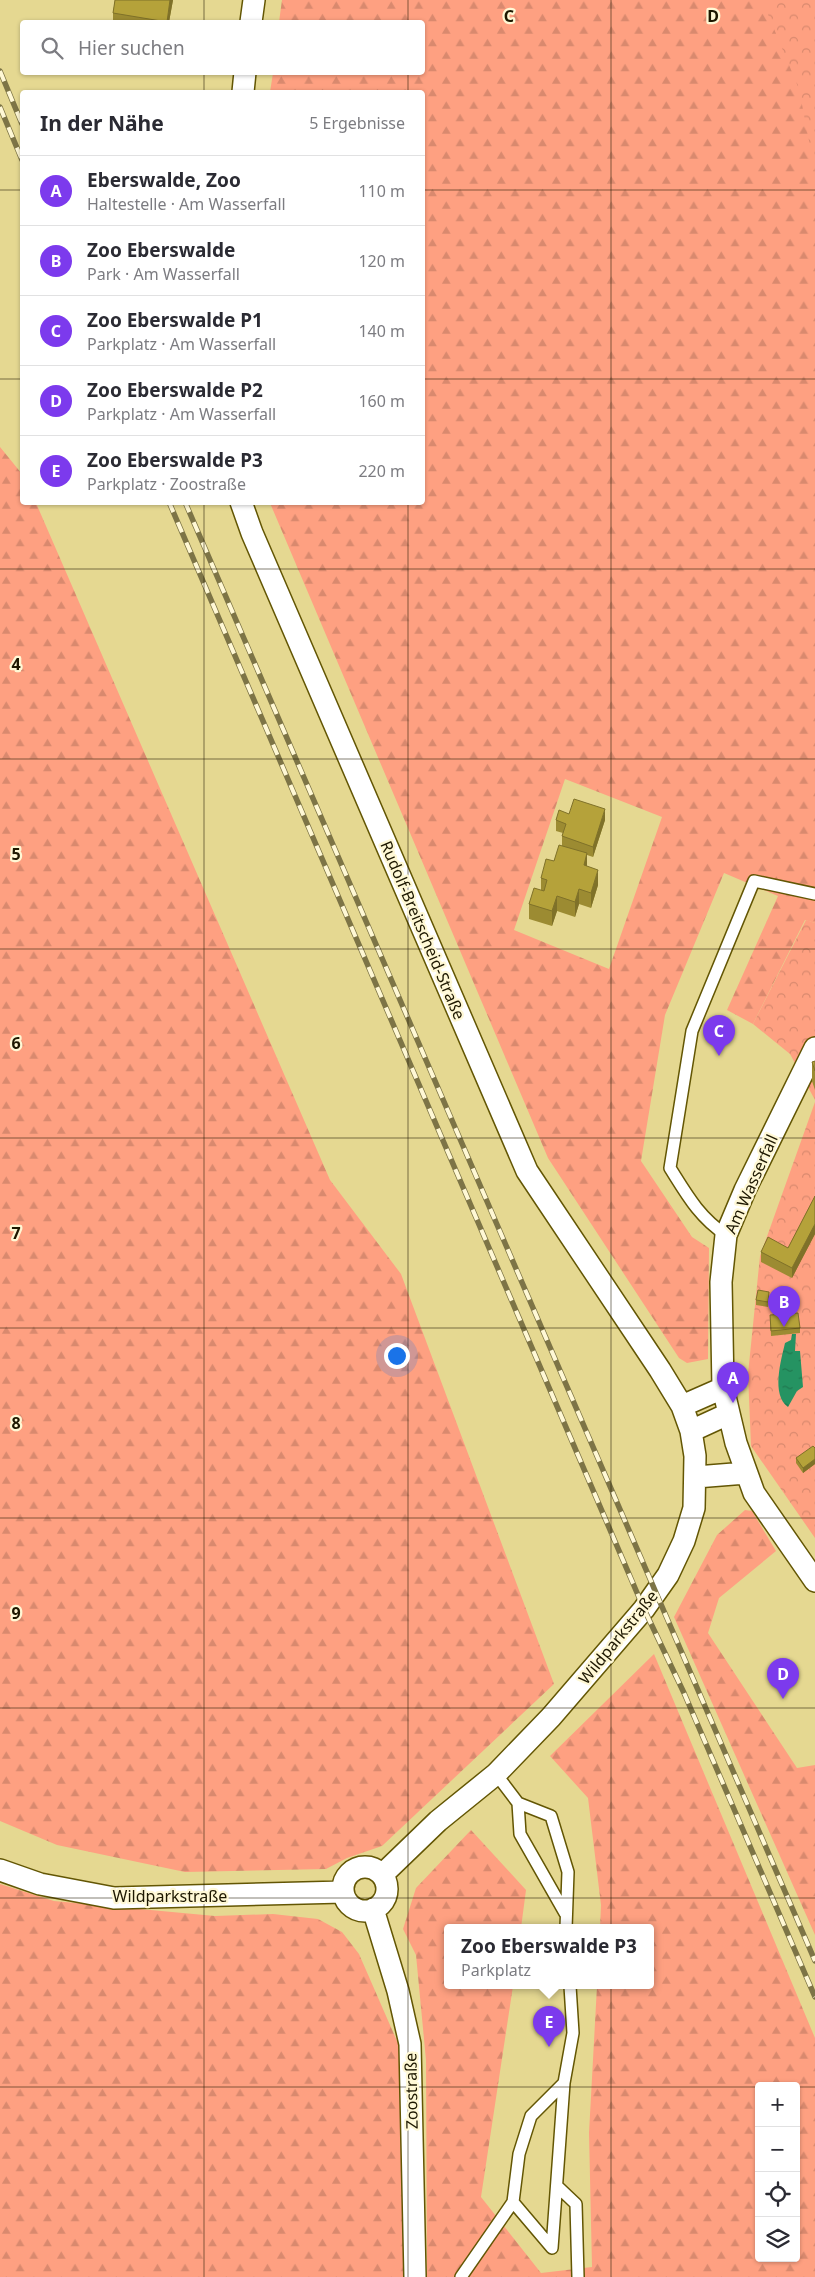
<!DOCTYPE html>
<html lang="de">
<head>
<meta charset="utf-8">
<style>
	:root { --surface:#fff; --page:#f7f7f7; --text:#2b2b33; --muted:#7c7c81; --line:#e1e1e2; --accent:#7c3aed }
	body { margin:0; font-family:"Noto Sans",sans-serif; background:var(--page); color:var(--text) }
	.controls { position:absolute; right:15px; bottom:15px; display:grid; overflow:hidden; border-radius:5px; box-shadow:0 1px 4px #0004 }
	.controls button { width:45px; height:45px; display:grid; place-items:center; padding:0; border:0; border-bottom:1px solid var(--line); background:var(--surface); color:var(--text); font:25px sans-serif }
	.you { position:absolute; left:396px; top:1355px; width:18px; height:18px; margin:-12px; border:4px solid #fff; border-radius:50%; background:#1a73e8; box-shadow:0 0 0 8px #1a73e833 }
	.badge { display:grid; place-items:center; width:32px; height:32px; border-radius:50%; background:var(--accent); color:#fff; font-size:16px; font-weight:700 }
	.pin { position:absolute; translate:-50% -41px; filter:drop-shadow(0 1px 2px #0008) }
	.pin::after { content:''; position:absolute; top:26px; width:18px; height:15px; background:inherit; clip-path:polygon(0 0,100% 0,50% 100%) }
	.popup { position:absolute; left:444px; top:1924px; width:210px; height:65px; box-sizing:border-box; display:grid; place-content:center; border-radius:5px; background:var(--surface); filter:drop-shadow(0 1px 4px #0005); font-size:16px; white-space:nowrap; color:var(--muted) }
	.popup b { font-size:19px; color:var(--text) }
	.popup::after { content:''; position:absolute; left:50%; top:100%; margin-left:-10px; border:10px solid transparent; border-top-color:var(--surface) }
	.list { margin:0; padding:0; list-style:none }
	h2 { display:flex; justify-content:space-between; align-items:center; height:65px; margin:0; padding:0 20px; font-size:21px }
	h2 small { font-size:16px; font-weight:400; color:var(--muted) }
	.list li { display:grid; grid-template-columns:32px 1fr auto; gap:15px; align-items:center; box-sizing:border-box; height:70px; padding:0 20px; border-top:1px solid var(--line) }
	.list b { display:block; font-size:19px; white-space:nowrap }
	.list p { margin:0; font-size:16px; white-space:nowrap; color:var(--muted) }
	.list em { font-size:16px; font-style:normal; color:var(--muted) }
	.icon { flex:none; width:28px; height:28px; fill:none; stroke:currentColor; stroke-width:2; stroke-linecap:round; stroke-linejoin:round }
	.map { position:relative; flex:none; width:815px; height:2277px; overflow:hidden }
	.search { position:absolute; background:var(--surface); box-shadow:0 1px 4px #0004; left:20px; top:20px; width:405px; height:55px; display:flex; align-items:center; gap:12px; box-sizing:border-box; padding:0 18px; border-radius:5px; color:var(--muted); font-size:19px }
	.panel { position:absolute; background:var(--surface); box-shadow:0 1px 4px #0004; left:20px; top:90px; width:405px; height:415px; border-radius:5px }
	.map>svg:first-child { display:block }
	.forest { fill:url(#forest-firs); fill-rule:evenodd }
	.park { fill:url(#park-crowns) }
	.water { fill:url(#water-ripples) }
	.lines { fill:none; stroke-linecap:round; stroke-linejoin:round }
	.service-casing { stroke:#635604; stroke-width:14 }
	.minor-casing { stroke:#635604; stroke-width:24 }
	.service { stroke:#fff; stroke-width:11 }
	.minor { stroke:#fff; stroke-width:21 }
	.rail-casing { stroke:#7d7446; stroke-width:5.5 }
	.rail { stroke:#fff8d5; stroke-width:4; stroke-dasharray:11; stroke-linecap:butt }
	.wall { fill:#9c8b32 }
	.shaded-wall { fill:#7f7129 }
	.building { fill:#b5a23a; stroke:#7f7129 }
	.grid { fill:none; stroke:#1d1700; stroke-width:1; stroke-opacity:0.55 }
	.labels { text-anchor:middle; dominant-baseline:central; stroke-width:4.5; stroke-linejoin:round; paint-order:stroke }
	.street-label { font-size:16px; fill:#1d1700; stroke:#fff8d5 }
	.grid-label { font-size:16px; text-anchor:middle; font-weight:bold; fill:#1d1700; stroke:#fff8d5; stroke-width:4.5; stroke-linejoin:round; paint-order:stroke }
</style>
</head>
<body>
<div class="map">
<svg width="815" height="2277" viewBox="0 0 815 2277">
	<defs>
		<pattern id="forest-firs" width="22" height="20" patternUnits="userSpaceOnUse" patternTransform="scale(1.25)"><rect width="22" height="20" fill="#fea081"/><path d="M5 1l3.5 6h-7zM16 11l3.5 6h-7z" fill="#d9896e"/></pattern>
		<pattern id="park-crowns" width="20" height="18" patternUnits="userSpaceOnUse" patternTransform="scale(1.25)"><rect width="20" height="18" fill="#fea081"/><path d="M2 6a3 3 0 1 1 6 0M12 15a3 3 0 1 1 6 0" fill="none" stroke="#d9896e"/></pattern>
		<pattern id="water-ripples" width="26" height="14" patternUnits="userSpaceOnUse" patternTransform="scale(1.25)"><rect width="26" height="14" fill="#259362"/><path d="M2 4q2-2 4 0t4 0M15 11q2-2 4 0t4 0" fill="none" stroke="#1f774e"/></pattern>
	</defs>
	<rect width="100%" height="100%" fill="#e5d891"/>
	<path class="forest" d="M282,0H815V923L805,920L753,1024L727,1010L778,896L724,873L665,1015L641,1161L692,1237L709,1248L708,1359L687,1363L679,1358L548,1158L270,503L422,502V92H270L273,73L422,72V22H279ZM565,779L662,817L609,969L514,930Z
		M0,447L22,474V502L36,503L330,1180L401,1274L554,1684L382,1846L347,1858L326,1869L185,1872L57,1845L0,1821Z
		M745,1510L752,1511L776,1551L719,1598L708,1633L797,1768L815,1765V1935L674,1617L717,1535Z
		M654,1654L815,2038V2277H427L426,2060L416,1955L403,1929L416,1888L471,1830L526,1890L521,1928H448V1986H513L481,2197L541,2273L592,2267L589,2133L597,1986H650V1928H600L601,1905L588,1798L550,1756ZM759,2086H796V2258H759Z
		M0,1884L54,1901L215,1916L273,1914L318,1919L342,1932L359,1954L400,2048L404,2277H0Z"/>
	<path class="park" d="M762,0H815V172L799,89Z
		M806,920L815,923V1100L790,1054L753,1024Z
		M815,1102V1538L751,1446L748,1374L760,1256Z"/>
	<path class="water" d="M792,1334H796L795,1351H800L803,1387L797,1391L788,1407C771,1395 781,1360 785,1343L791,1340Z"/>
	<g class="lines">
		<g class="service-casing">
			<path id="service" d="M726,1235C699,1217 687,1195 670,1168L692,1031L754,881L815,894
				M496,1774L518,1803L520,1834L565,1913
				M518,1803L551,1816L568,1872L566,1928
				M557,2186L576,2204L578,2277
				M552,2248L564,2083L573,2033L570,1986
				M552,2248L513,2202L519,2154L531,2116L564,2083
				M461,2277L513,2202"/>
		</g>
		<g class="minor-casing">
			<path id="minor" d="M251,22L254,0
				M243,92L245,72
				M241,502L252,533L527,1171L660,1370L682,1406L691,1431L695,1456L694,1508L684,1541L668,1575L644,1609L551,1717L496,1774L438,1821L382,1875
				M815,1048L745,1190L726,1235L721,1282L723,1388L736,1443L754,1493L815,1581
				M682,1406L723,1388
				M691,1431L728,1414
				M696,1477L746,1473
				M343 1889a22 22 0 1 1 44 0a22 22 0 1 1-44 0Z
				M0,1870L40,1884L114,1898L343,1892
				M373,1909L398,1991L410,2044L415,2277"/>
		</g>
		<use href="#service" class="service"/>
		<use href="#minor" class="minor"/>
		<g class="rail-casing">
			<path id="rail" d="M0,71L22,124
				M0,107L22,160
				M169,502L644,1609L684,1693L815,1997
				M185,502L815,1961"/>
		</g>
		<use href="#rail" class="rail"/>
	</g>
	<path class="wall" d="M115,0H173L169,22H113V13Z
		M569,814L605,820L593,857L587,855V866L598,885L591,908L579,904L575,917L557,911L552,926L529,919V904L541,890V878L554,861L562,846V836L563,833L556,831V820Z
		M815,1061V1090L812,1081V1062Z
		M815,1196V1234L792,1278L761,1262V1252L788,1248Z
		M769,1297L768,1307L756,1305V1300Z
		M770,1315L800,1328V1333L771,1336Z
		M815,1448V1464L803,1473L796,1463V1458Z"/>
	<path class="shaded-wall" d="M170,0H173L169,22H167Z
		M605,809V820L593,857V847Z
		M587,853V868L584,865Z
		M598,870V885L591,908V893Z
		M579,889V904L575,917V902Z
		M557,896V911L552,926V911Z
		M815,1224V1234L792,1278V1268Z
		M815,1459V1464L803,1473V1468Z"/>
	<path class="building" d="M115,0H170L167,22L113,13Z
		M574,799L605,809L593,847L562,836L566,824L556,820L559,810L569,814Z
		M559,845L587,853L584,865L598,870L591,893L579,889L575,902L557,896L552,911L529,904L534,888L544,891L547,880L541,878L546,859L554,861Z
		M815,1061V1071L812,1062Z
		M815,1196V1224L792,1268L761,1252L768,1237L788,1248Z
		M758,1290L769,1292L768,1302L756,1300Z
		M798,1313L800,1328L771,1331L770,1315Z
		M813,1446L815,1448V1459L803,1468L796,1458Z"/>
	<path class="grid" d="M204,0V22M408,0V22M611,0V2277M204,72V92M408,72V92M0,190H22M422,190H815M0,379H22M422,379H815M204,502V2277M408,502V2277M0,569H815M0,759H815M0,949H815M0,1138H815M0,1328H815M0,1518H815M0,1708H815M0,1898H815M0,2087H759M796,2087H815"/>
	<g class="labels">
		<g class="street-label">
			<text transform="translate(423 930) rotate(67)">Rudolf-Breitscheid-Straße</text>
			<text transform="translate(751 1184) rotate(-66)">Am Wasserfall</text>
			<text transform="translate(618 1637) rotate(-51)">Wildparkstraße</text>
			<text x="170" y="1896">Wildparkstraße</text>
			<text transform="translate(411 2091) rotate(-91)">Zoostraße</text>
		</g>
	</g>
	<g class="grid-label">
		<text x="509" y="22">C</text>
		<text x="713" y="22">D</text>
		<text x="16" y="670">4</text>
		<text x="16" y="860">5</text>
		<text x="16" y="1049">6</text>
		<text x="16" y="1239">7</text>
		<text x="16" y="1429">8</text>
		<text x="16" y="1619">9</text>
	</g>
</svg>
<div class="controls">
<button>+</button>
<button>−</button>
<button><svg class="icon" aria-label="locate" viewBox="0 0 24 24"><circle cx="12" cy="12" r="6"/><path d="M12 2v4M12 18v4M2 12h4M18 12h4"/></svg></button>
<button><svg class="icon" aria-label="layers" viewBox="0 0 24 24"><path d="M12 4l9 5-9 5-9-5zM3 14l9 5 9-5"/></svg></button>
</div>
<div class="you"></div>
<div class="pin badge" style="left:733px;top:1403px">A</div>
<div class="pin badge" style="left:784px;top:1327px">B</div>
<div class="pin badge" style="left:719px;top:1056px">C</div>
<div class="pin badge" style="left:783px;top:1699px">D</div>
<div class="pin badge" style="left:549px;top:2047px">E</div>
<div class="popup"><b>Zoo Eberswalde P3</b>Parkplatz</div>
<div class="search"><svg class="icon" aria-label="search" viewBox="0 0 24 24"><circle cx="10" cy="10" r="6"/><path d="M15 15l6 6"/></svg>Hier suchen</div>
<section class="panel">
<h2>In der Nähe<small>5 Ergebnisse</small></h2>
<ul class="list">
<li><span class="badge">A</span><div><b>Eberswalde, Zoo</b><p>Haltestelle · Am Wasserfall</p></div><em>110 m</em></li>
<li><span class="badge">B</span><div><b>Zoo Eberswalde</b><p>Park · Am Wasserfall</p></div><em>120 m</em></li>
<li><span class="badge">C</span><div><b>Zoo Eberswalde P1</b><p>Parkplatz · Am Wasserfall</p></div><em>140 m</em></li>
<li><span class="badge">D</span><div><b>Zoo Eberswalde P2</b><p>Parkplatz · Am Wasserfall</p></div><em>160 m</em></li>
<li><span class="badge">E</span><div><b>Zoo Eberswalde P3</b><p>Parkplatz · Zoostraße</p></div><em>220 m</em></li>
</ul>
</section>
</div>
</body>
</html>
